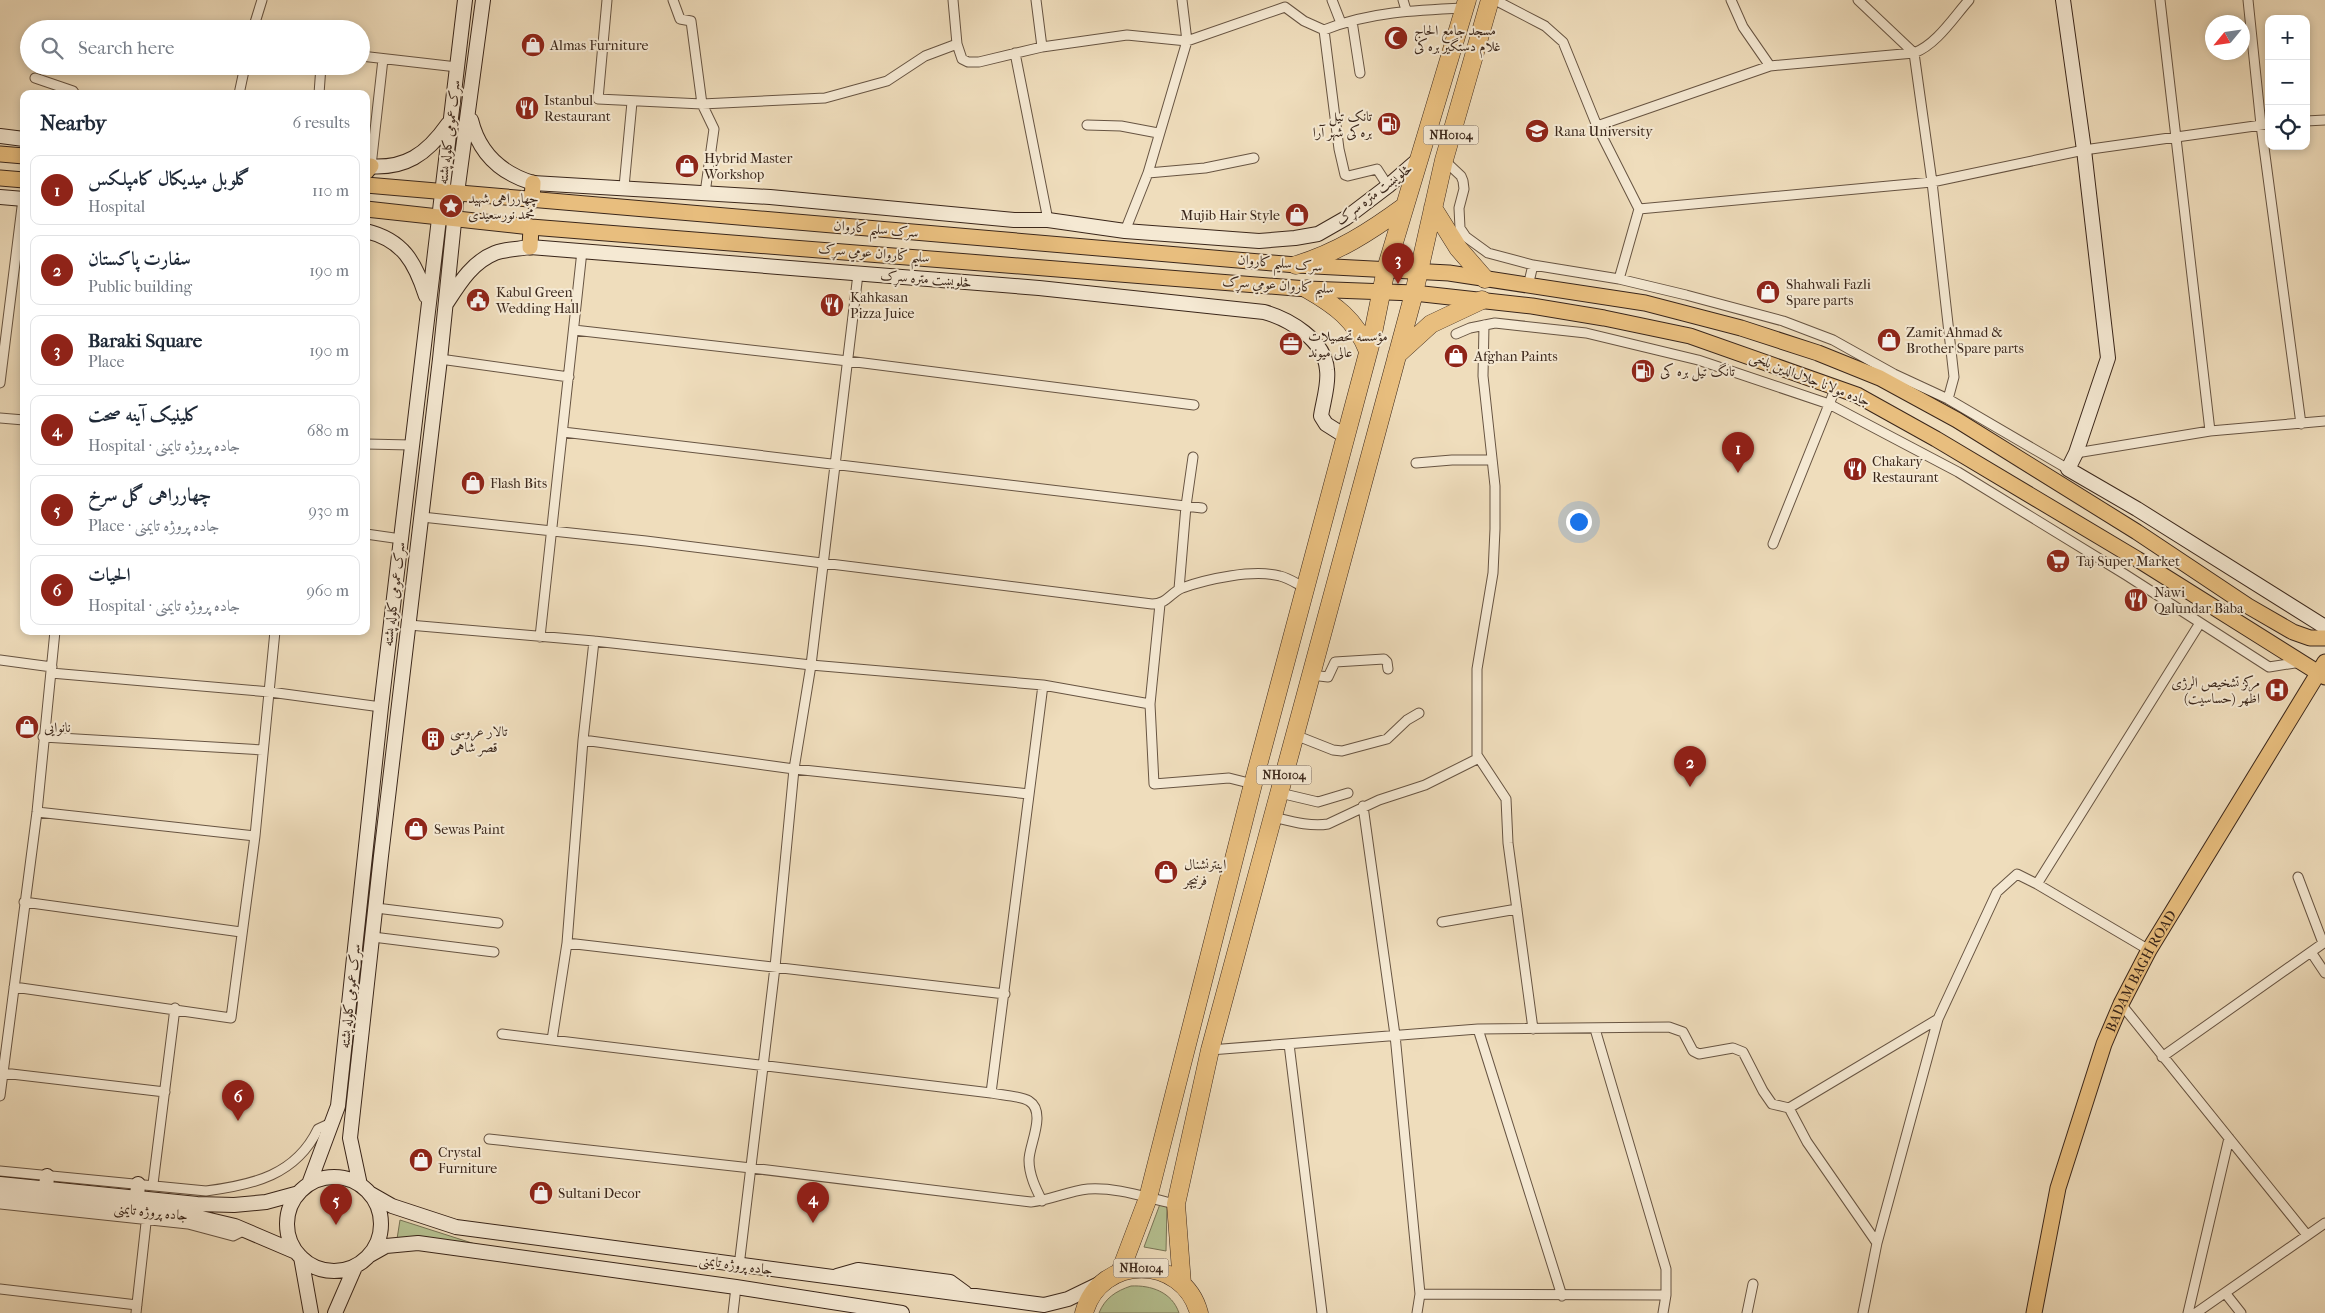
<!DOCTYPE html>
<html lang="en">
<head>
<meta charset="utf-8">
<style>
	:root { --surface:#fff; --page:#f6f6f7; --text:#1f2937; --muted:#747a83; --line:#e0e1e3; --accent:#8f2418 }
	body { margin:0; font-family:"IM FELL French Canon",Amiri,serif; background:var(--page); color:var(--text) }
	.controls { position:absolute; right:15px; top:15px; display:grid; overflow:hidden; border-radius:10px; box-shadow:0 2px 8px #0003 }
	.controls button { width:45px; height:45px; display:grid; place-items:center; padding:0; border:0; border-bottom:1px solid var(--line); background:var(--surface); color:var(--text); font:25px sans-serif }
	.compass { position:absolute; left:2205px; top:15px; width:45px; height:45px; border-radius:50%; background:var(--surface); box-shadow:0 2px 8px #0003; rotate:241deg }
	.you { position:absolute; left:1578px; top:521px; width:18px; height:18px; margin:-12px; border:4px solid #fff; border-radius:50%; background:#1a73e8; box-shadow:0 0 0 8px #1a73e833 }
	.badge { display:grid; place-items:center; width:32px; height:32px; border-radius:50%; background:var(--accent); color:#fff; font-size:16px; font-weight:700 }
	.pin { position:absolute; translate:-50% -41px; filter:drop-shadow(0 1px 2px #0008) }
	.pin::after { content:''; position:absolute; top:26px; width:18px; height:15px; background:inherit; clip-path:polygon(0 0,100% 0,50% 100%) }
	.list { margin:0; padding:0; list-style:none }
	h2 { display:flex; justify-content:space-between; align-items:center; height:65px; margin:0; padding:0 20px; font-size:21px }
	h2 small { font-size:16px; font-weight:400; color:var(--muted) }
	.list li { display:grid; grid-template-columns:32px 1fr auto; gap:15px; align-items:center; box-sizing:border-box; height:70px; margin:0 10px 10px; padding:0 10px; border:1px solid var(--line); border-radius:10px }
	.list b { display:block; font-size:19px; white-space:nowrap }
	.list p { margin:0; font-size:16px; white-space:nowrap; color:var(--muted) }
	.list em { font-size:16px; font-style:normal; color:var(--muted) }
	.icon { flex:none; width:28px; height:28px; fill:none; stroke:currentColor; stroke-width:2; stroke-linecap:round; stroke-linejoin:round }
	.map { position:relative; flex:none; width:2325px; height:1313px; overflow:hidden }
	.search { position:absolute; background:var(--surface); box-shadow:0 2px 8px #0003; left:20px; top:20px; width:350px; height:55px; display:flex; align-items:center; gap:12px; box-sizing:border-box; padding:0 18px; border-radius:28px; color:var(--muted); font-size:19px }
	.panel { position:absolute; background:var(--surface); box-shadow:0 2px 8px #0003; left:20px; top:90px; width:350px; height:545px; border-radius:10px }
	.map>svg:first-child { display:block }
	.green { fill:#b6c292; stroke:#787456 }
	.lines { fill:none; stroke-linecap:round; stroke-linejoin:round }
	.street-casing { stroke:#675442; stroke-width:11 }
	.secondary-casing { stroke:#3a261a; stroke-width:16 }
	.primary-casing { stroke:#3a261a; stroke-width:17 }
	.highway-casing { stroke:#3a261a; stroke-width:19 }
	.street { stroke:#f5e9d3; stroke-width:9 }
	.secondary { stroke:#f5e9d3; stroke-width:14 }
	.primary { stroke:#e8be7e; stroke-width:15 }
	.highway { stroke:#e8be7e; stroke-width:18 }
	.labels { text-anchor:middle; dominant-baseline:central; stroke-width:4; stroke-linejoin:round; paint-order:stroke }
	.shield { fill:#f5e9d3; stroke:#726052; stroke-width:1 }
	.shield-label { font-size:12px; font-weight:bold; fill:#3a261a }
	.poi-label { font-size:14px; fill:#3a261a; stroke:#f5e9d3; text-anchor:start }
	.street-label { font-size:14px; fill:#3a261a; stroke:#f5e9d3 }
</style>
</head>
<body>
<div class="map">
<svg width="2325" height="1313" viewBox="0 0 2325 1313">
	<rect width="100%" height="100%" fill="#efddbc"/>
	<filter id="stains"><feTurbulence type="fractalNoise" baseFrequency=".004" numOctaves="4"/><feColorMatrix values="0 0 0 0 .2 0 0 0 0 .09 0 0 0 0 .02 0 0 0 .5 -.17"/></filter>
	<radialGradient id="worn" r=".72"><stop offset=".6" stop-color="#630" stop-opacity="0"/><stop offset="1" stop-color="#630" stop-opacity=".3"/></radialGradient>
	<path class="green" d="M1160,1204L1167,1205L1166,1251L1144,1247Z
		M400,1220L475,1244L397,1239Z
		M1131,1286C1151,1285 1172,1292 1179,1313H1099C1105,1298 1116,1291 1131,1286Z"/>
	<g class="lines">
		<g class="street-casing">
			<path id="street" d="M607,0L598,99L702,104L825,98L887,81L925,56L957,44
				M673,0L680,19L691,21L702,104L714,129L705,193
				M953,0L957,44L962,59L968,62H979L1042,47L1127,35L1187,41L1285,7L1304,21L1324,30C1368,12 1417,10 1465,8
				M1036,0L1042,47
				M1332,0L1341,23
				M1403,0L1406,10
				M1495,0L1545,26L1563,42L1597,126L1639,209L1619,279
				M1731,0L1743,27L1770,66
				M1858,0L1914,53L1932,182L1954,377L1948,399
				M2160,0L2210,431
				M2248,0L2261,125L2301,424
				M1352,21L1360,73
				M253,29L262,0
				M1324,30L1339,149L1345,175L1348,176L1377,169L1388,186
				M1015,53L1048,220
				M361,56L457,67
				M35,78L73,91L75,94
				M239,94L245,66
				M319,94L321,66
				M2306,121L2325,120
				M1087,125L1121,126L1158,133
				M1597,126L1770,66L1914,53C1937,44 1953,18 1969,0
				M1444,160L1461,176L1463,181L1464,189L1459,208L1460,228L1466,237L1488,253L1533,265L1619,279L1686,295L1783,321L1833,340L1894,374L1948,399L2068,469
				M371,166L383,59
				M1148,173L1205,168L1254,158
				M624,187L632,102
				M1639,209L1932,182L2084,150L2269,124
				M1125,231L1148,173L1187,41L1182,0
				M1528,286L1533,265
				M1484,325L1483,376L1495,486V529L1493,573L1477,669V755L1506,799L1508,843L1533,1029
				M574,330L848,361L1194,405
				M1456,334L1470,328L1495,323L1586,333L1698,360L1829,404L1958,472L2126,575L2269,667L2301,662
				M440,359L569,377
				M0,383L23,199
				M0,418L24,420
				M563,432L1202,508
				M366,444L411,445
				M2076,453L2210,431L2325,421
				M1416,463L1452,460H1492
				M422,517L646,541L1152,604C1167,604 1170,593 1182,588C1207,579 1253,569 1280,576C1289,578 1297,584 1305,588
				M366,534L401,539
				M1773,544L1836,387
				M1179,589L1186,506L1193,457
				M1160,604L1150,704L1154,784L1229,778L1253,784
				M409,625L594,641L811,665L1043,685L1150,704
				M540,637L582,251
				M0,660L52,667
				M51,673L270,692L381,707
				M1311,675L1328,677L1335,662L1384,659L1387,662L1388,669
				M1295,735L1333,750L1342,751L1387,739L1407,720L1419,713
				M43,737L263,750
				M583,740L794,769L1029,794
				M1280,793L1318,802L1348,793
				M1363,806L1395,1035L1420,1294L1417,1313
				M37,812L255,836
				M1273,817C1290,821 1310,827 1328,824L1379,800L1425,785L1477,759
				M2298,877L2323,943
				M2037,884L2200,623
				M24,902L241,932
				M376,908L498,923
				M1442,922L1517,909
				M373,937L494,952
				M567,943L1005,994
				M2311,952L2325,973
				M14,987L231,1018L255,836L275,631
				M2121,1004L2307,1235
				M1478,1029L1562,1296
				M1595,1029L1666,1269V1295L1663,1313
				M502,1034L991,1093C1000,1095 1022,1096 1029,1101C1047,1112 1029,1145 1029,1160C1029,1175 1036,1189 1042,1201
				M552,1040L567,943L583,740L594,641
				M1289,1044L1322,1313
				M1210,1050L1478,1029L1669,1027L1683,1032L1693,1051L1699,1054L1733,1048L1743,1052L1763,1091L1772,1104L1789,1108L1938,1019L1997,892L2017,874L2037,884L2149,950
				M2162,1057L2325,942
				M3,1073L165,1092
				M991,1093L1043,685
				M0,1096L37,812L55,631
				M1789,1108L1807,1142L1877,1243
				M489,1139L751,1168L1031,1202C1051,1200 1068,1191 1088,1189C1118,1187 1147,1198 1176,1204
				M0,1171L206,1191C253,1185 296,1175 318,1129L331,1123
				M153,1184L175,1008
				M0,1204L188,1224L233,1236L245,1230
				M739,1266L775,967L794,769L811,665L858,274
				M0,1289L137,1305
				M1420,1294L1666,1295
				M2226,1294L2241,1313
				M136,1313L147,1214
				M733,1313L736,1287
				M1747,1313L1753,1284
				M1863,1313L1877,1243L1938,1019
				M2188,1313L2229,1138
				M2196,1313L2325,1223"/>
		</g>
		<g class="secondary-casing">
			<path id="secondary" d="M2063,0L2084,150L2108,358L2076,453L2068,469L2137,509L2325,627
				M471,120C479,153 500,173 533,183L770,197L1014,220H1048L1125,231L1259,241L1295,238L1318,234L1346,218L1388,186L1419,159
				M0,136L24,139
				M366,166C405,170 427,154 448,124
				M0,197L24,199
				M366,231C403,240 415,262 426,296
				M446,304C459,284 472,262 495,253C506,249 519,249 530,247L1039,288L1264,312C1289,319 1325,340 1327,370C1329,384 1323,402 1321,416L1326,424L1345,436
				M287 1224a47 47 0 1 1 94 0a47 47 0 1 1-94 0Z
				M0,1184L197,1204L234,1205L266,1202L299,1193
				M309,1184L338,1106L381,707L465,0
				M360,1185L350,1138L381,856L440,359L457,193L483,0
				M46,1189L47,1176
				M371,1194L392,1206L456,1227L1044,1305L1068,1299L1101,1283
				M0,1196L197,1217L235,1226L296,1252
				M137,1198L138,1184
				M370,1255L386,1246L418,1243L736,1287L902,1313
				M301,1257L311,1313
				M837,1276L858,1270L950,1282L965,1293
				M335,1313L355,1267"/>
		</g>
		<g class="primary-casing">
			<g id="primary">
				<path d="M0,154L24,156"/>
				<path d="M366,172L371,166"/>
				<path d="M0,178L24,180"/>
				<path d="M366,185L1296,265L1449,273L1645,303L1741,328L1818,353L1880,378L1957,420L2137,532L2248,606L2293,632L2310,638H2325"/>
				<path d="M532,201L533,183"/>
				<path d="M366,209L531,227L1307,289L1414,293L1532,306L1604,318L1690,336L1857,395L1936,439L2137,559L2325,677"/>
				<path d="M530,247L531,227"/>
				<path id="s1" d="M2034,1313L2058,1188L2104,1044L2121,1004L2149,950L2325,662"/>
			</g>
		</g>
		<g class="highway-casing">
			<path id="highway" d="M1433,208L1458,248L1485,279
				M1296,265C1337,253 1371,231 1405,206
				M1307,289C1335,305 1356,320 1368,351
				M1397,355L1431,324L1482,300
				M1120,1272L1148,1198L1253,784L1372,338L1386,269L1467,0
				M1182,1284L1176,1204L1210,1050L1414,293L1444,160L1490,0
				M1084,1313C1100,1254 1183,1254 1199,1313"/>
		</g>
		<use href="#street" class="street"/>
		<use href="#secondary" class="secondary"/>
		<use href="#primary" class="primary"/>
		<use href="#highway" class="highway"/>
	</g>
	<defs>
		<g id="mosque-disc" transform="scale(1.25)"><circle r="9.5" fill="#8f2418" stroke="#f5e9d3"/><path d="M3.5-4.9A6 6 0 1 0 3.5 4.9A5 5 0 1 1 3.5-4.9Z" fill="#fff"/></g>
		<g id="shop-disc" transform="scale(1.25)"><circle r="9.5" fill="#8f2418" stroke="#f5e9d3"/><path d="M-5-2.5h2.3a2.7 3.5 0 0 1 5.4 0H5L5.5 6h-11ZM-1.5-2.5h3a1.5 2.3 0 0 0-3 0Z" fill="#fff"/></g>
		<g id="restaurant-disc" transform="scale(1.25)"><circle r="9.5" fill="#8f2418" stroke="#f5e9d3"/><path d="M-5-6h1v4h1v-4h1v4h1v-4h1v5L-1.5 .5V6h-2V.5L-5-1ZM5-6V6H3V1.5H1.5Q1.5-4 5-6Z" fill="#fff"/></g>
		<g id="fuel-disc" transform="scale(1.25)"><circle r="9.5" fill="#8f2418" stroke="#f5e9d3"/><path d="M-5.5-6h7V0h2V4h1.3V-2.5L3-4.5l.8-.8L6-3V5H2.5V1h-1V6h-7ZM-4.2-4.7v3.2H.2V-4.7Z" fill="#fff"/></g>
		<g id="university-disc" transform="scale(1.25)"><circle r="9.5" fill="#8f2418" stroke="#f5e9d3"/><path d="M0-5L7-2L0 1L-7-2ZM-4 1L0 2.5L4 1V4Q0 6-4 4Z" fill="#fff"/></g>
		<g id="sight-disc" transform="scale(1.25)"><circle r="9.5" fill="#8f2418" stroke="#f5e9d3"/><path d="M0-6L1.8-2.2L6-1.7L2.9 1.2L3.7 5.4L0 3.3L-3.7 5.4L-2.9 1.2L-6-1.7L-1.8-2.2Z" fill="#fff"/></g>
		<g id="civic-disc" transform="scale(1.25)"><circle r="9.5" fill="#8f2418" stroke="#f5e9d3"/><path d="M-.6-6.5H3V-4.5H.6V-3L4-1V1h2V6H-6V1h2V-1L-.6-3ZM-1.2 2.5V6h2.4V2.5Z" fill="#fff"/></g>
		<g id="office-disc" transform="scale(1.25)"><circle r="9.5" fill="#8f2418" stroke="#f5e9d3"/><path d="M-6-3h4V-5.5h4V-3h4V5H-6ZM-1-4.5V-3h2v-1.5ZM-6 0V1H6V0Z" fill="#fff"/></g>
		<g id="supermarket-disc" transform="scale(1.25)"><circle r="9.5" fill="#8f2418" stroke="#f5e9d3"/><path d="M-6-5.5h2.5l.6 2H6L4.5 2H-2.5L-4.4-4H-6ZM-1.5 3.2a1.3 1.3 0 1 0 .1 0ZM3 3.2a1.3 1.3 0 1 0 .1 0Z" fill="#fff"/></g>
		<g id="hospital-disc" transform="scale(1.25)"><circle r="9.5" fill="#8f2418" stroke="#f5e9d3"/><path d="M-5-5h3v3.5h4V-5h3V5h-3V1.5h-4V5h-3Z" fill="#fff"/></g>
		<g id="building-disc" transform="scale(1.25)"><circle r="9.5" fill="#8f2418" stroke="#f5e9d3"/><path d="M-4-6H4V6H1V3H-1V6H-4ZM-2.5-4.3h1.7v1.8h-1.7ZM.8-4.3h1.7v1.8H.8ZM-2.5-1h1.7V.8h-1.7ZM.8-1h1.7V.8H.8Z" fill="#fff"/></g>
	</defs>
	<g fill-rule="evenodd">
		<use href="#mosque-disc" x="1396" y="38"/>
		<use href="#shop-disc" x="533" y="45"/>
		<use href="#restaurant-disc" x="527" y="108"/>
		<use href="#fuel-disc" x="1389" y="124"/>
		<use href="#university-disc" x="1537" y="131"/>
		<use href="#shop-disc" x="687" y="166"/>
		<use href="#sight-disc" x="451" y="206"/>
		<use href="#shop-disc" x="1297" y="215"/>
		<use href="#shop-disc" x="1768" y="292"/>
		<use href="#civic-disc" x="478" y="300"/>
		<use href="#restaurant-disc" x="832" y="305"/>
		<use href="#shop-disc" x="1889" y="340"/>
		<use href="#office-disc" x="1291" y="344"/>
		<use href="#shop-disc" x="1456" y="356"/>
		<use href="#fuel-disc" x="1643" y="371"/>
		<use href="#restaurant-disc" x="1855" y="469"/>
		<use href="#shop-disc" x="473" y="483"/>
		<use href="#supermarket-disc" x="2058" y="561"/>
		<use href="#restaurant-disc" x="2136" y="600"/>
		<use href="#hospital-disc" x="2277" y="690"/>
		<use href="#shop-disc" x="27" y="727"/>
		<use href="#building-disc" x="433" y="739"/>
		<use href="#shop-disc" x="416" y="829"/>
		<use href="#shop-disc" x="1166" y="872"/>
		<use href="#shop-disc" x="421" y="1160"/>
		<use href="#shop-disc" x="541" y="1193"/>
	</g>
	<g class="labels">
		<g class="shield">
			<rect x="1423.5" y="125.5" width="55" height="19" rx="4"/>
			<rect x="1256.5" y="765.5" width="55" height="19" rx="4"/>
			<rect x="1113.5" y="1258.5" width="55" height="19" rx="4"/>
		</g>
		<g class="shield-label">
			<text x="1451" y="135">NH0104</text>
			<text x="1284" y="775">NH0104</text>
			<text x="1141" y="1268">NH0104</text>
		</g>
		<g class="poi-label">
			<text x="1414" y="30">مسجد جامع الحاج<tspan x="1414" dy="16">غلام دستگیر بره‌کی</tspan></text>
			<text x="550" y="45">Almas Furniture</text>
			<text x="544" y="100">Istanbul<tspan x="544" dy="16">Restaurant</tspan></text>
			<text x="1372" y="116" text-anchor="end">تانک تیل<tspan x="1372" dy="16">بره‌کی شهر آرا</tspan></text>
			<text x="1554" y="131">Rana University</text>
			<text x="704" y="158">Hybrid Master<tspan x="704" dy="16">Workshop</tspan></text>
			<text x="468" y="198">چهارراهی شهید<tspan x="468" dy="16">محمد نورسعیدی</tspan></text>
			<text x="1280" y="215" text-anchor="end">Mujib Hair Style</text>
			<text x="1786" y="284">Shahwali Fazli<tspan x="1786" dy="16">Spare parts</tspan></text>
			<text x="496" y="292">Kabul Green<tspan x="496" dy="16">Wedding Hall</tspan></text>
			<text x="850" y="297">Kahkasan<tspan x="850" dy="16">Pizza Juice</tspan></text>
			<text x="1906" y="332">Zamit Ahmad &amp;<tspan x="1906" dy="16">Brother Spare parts</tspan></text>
			<text x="1308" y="336">مؤسسه تحصیلات<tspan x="1308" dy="16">عالی میوند</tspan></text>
			<text x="1474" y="356">Afghan Paints</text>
			<text x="1660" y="371">تانگ تیل بره کی</text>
			<text x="1872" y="461">Chakary<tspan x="1872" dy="16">Restaurant</tspan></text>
			<text x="490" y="483">Flash Bits</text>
			<text x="2076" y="561">Taj Super Market</text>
			<text x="2154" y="592">Nawi<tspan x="2154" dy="16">Qalundar Baba</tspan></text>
			<text x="2260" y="682" text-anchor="end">مرکز تشخیص الرژی<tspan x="2260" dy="16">(حساسیت) اظهر</tspan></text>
			<text x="44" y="727">نانوایی</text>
			<text x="450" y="731">تالار عروسی<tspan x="450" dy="16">قصر شاهی</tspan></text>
			<text x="434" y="829">Sewas Paint</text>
			<text x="1184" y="864">اینترنشنال<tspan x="1184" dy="16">فرنیچر</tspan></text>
			<text x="438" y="1152">Crystal<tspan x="438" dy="16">Furniture</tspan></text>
			<text x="558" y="1193">Sultani Decor</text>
		</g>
		<g class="street-label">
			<text transform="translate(449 132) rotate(-83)">سرک عمومی کلوله پشته</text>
			<text transform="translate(1374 194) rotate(-37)">څلویښت متره سړک</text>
			<text transform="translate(876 229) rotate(5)">سرک سلیم کاروان</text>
			<text transform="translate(874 253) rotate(5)">سلیم کاروان عومي سړک</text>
			<text transform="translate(1280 263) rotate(5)">سرک سلیم کاروان</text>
			<text transform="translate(926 279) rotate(5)">څلویښت متره سړک</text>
			<text transform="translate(1278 285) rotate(4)">سلیم کاروان عومي سړک</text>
			<text transform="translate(1810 379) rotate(21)">جاده مولانا جلال‌الدین بلخی</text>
			<text transform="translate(394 594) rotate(-83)">سرک عمومی کلوله پشته</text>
			<text stroke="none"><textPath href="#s1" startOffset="360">BADAM BAGH ROAD</textPath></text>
			<text transform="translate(350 996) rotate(-84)">سرک عمومی کلوله پشته</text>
			<text transform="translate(151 1212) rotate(6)">جاده پروژه تایمنی</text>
			<text transform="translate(736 1265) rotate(8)">جاده پروژه تایمنی</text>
		</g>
	</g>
	<rect width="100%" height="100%" filter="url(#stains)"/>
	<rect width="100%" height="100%" fill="url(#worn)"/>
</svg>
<div class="controls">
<button>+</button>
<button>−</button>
<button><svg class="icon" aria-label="locate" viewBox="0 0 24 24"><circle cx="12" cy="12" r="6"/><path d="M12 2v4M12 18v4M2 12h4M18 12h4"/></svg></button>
</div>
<svg class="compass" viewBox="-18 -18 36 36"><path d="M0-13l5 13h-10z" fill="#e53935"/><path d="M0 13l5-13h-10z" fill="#747a83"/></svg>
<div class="you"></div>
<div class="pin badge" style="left:1738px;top:473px">1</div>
<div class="pin badge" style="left:1690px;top:787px">2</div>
<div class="pin badge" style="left:1398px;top:284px">3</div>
<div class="pin badge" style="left:813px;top:1223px">4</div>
<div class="pin badge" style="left:336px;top:1225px">5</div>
<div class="pin badge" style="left:238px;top:1121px">6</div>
<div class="search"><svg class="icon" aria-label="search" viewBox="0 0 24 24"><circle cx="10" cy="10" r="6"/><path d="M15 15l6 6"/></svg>Search here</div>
<section class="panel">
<h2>Nearby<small>6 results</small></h2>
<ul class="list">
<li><span class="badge">1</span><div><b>گلوبل میدیکال کامپلکس</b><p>Hospital</p></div><em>110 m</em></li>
<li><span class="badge">2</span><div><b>سفارت پاکستان</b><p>Public building</p></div><em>190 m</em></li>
<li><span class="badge">3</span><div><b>Baraki Square</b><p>Place</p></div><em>190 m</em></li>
<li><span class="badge">4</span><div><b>کلینیک آینه صحت</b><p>Hospital · جاده پروژه تایمنی</p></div><em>680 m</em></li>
<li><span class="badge">5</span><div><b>چهارراهی گل سرخ</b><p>Place · جاده پروژه تایمنی</p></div><em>930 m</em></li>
<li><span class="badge">6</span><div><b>الحیات</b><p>Hospital · جاده پروژه تایمنی</p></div><em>960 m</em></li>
</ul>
</section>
</div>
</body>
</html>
